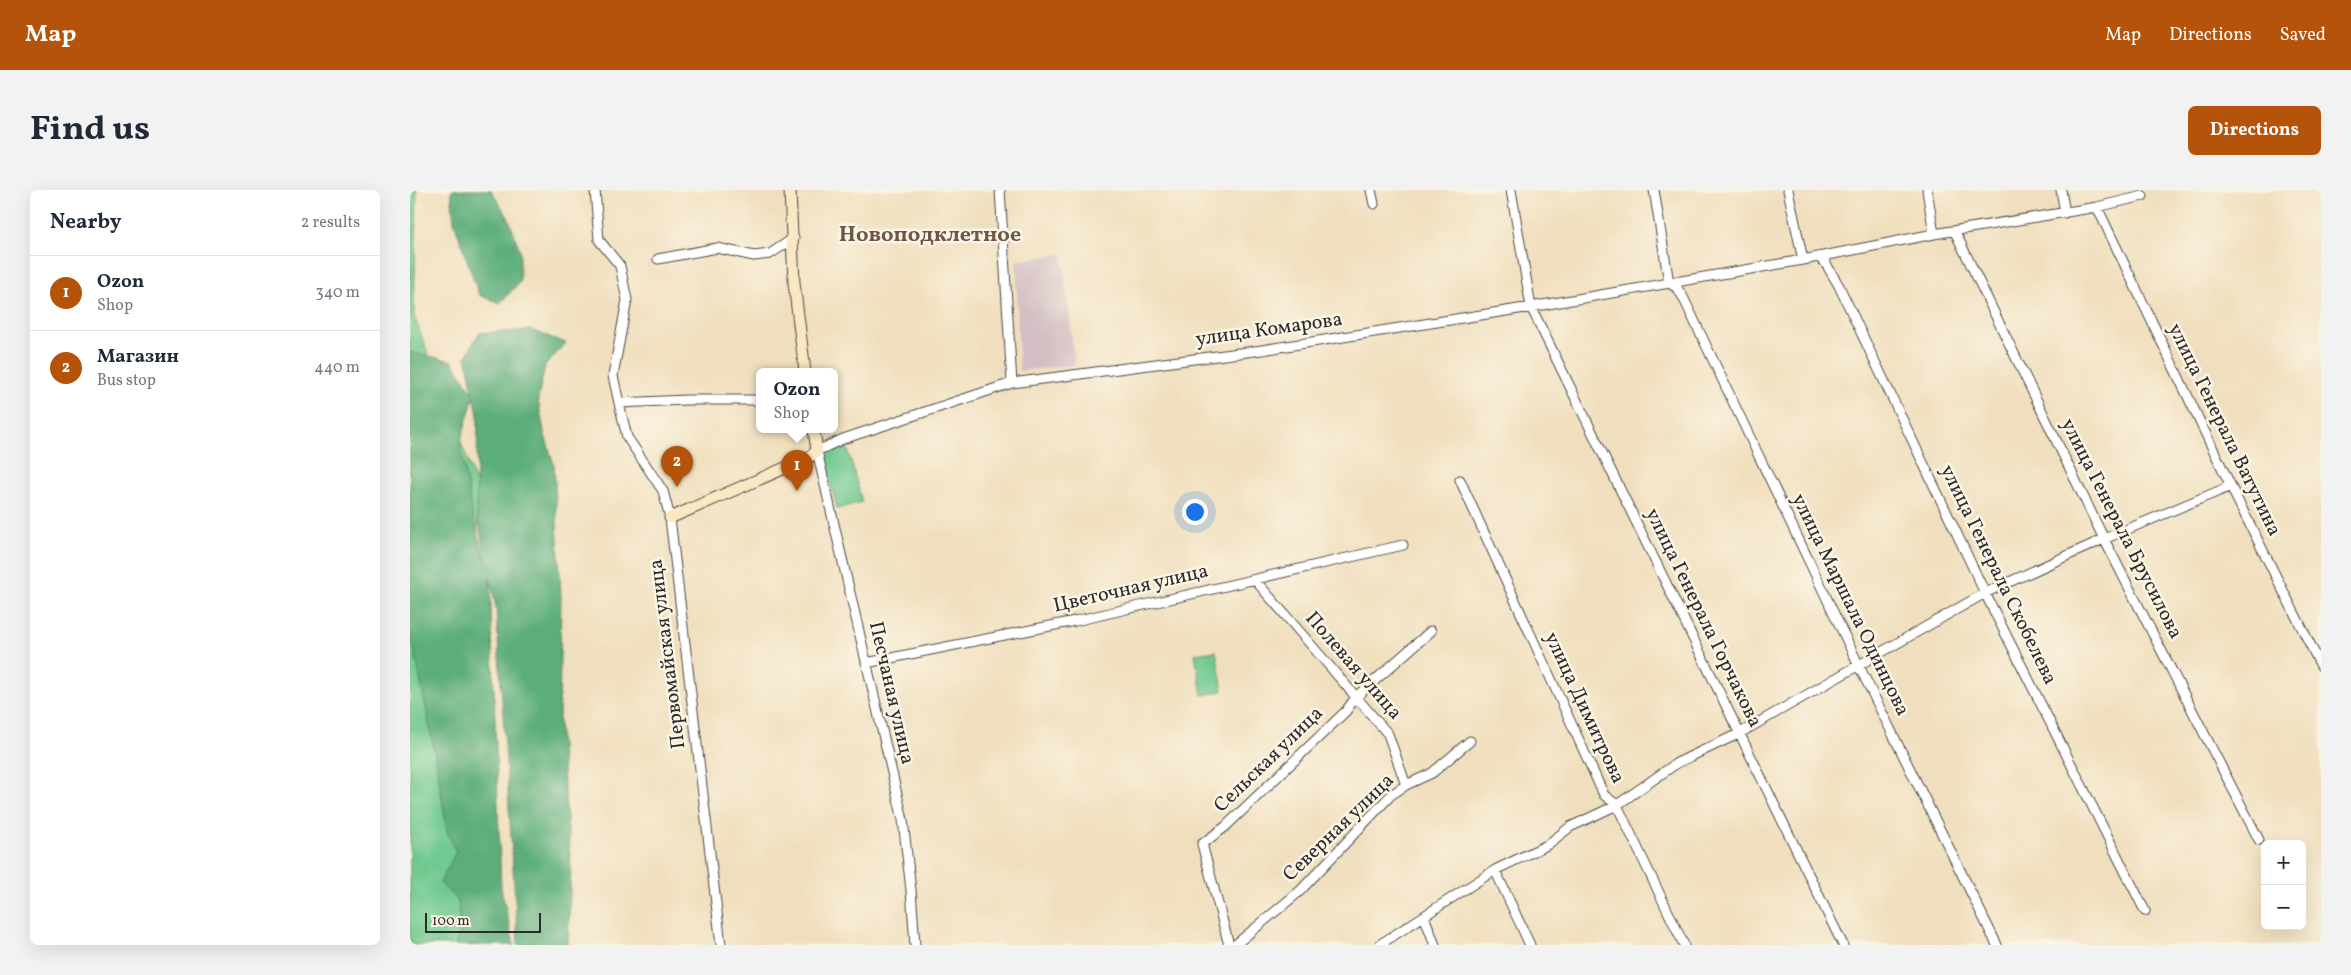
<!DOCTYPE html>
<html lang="en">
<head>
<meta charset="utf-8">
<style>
	:root { --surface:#fff; --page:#f2f2f3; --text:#1f2937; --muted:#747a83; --line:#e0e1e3; --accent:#b45309 }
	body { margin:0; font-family:Vollkorn,serif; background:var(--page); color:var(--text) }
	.controls { position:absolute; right:15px; bottom:15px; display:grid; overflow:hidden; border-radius:8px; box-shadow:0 5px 20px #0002 }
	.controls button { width:45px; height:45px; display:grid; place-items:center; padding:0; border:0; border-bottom:1px solid var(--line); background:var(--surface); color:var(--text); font:25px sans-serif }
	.scale { position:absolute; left:15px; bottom:12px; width:116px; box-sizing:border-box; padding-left:5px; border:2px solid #2b2b2b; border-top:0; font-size:14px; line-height:18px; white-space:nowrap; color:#2b2b2b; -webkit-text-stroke:4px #fcf5e5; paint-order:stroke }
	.you { position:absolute; left:784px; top:321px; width:18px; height:18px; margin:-12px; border:4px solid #fff; border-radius:50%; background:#1a73e8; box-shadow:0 0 0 8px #1a73e833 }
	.badge { display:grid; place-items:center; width:32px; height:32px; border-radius:50%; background:var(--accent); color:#fff; font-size:16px; font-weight:700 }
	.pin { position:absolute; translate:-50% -41px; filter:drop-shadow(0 1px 2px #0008) }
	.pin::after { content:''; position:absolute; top:26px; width:18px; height:15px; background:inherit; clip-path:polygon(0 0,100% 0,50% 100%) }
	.popup { position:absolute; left:346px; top:178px; width:82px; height:65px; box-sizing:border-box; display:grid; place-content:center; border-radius:8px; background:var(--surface); filter:drop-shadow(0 1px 4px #0005); font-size:16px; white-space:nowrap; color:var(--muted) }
	.popup b { font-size:19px; color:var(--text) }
	.popup::after { content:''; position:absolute; left:50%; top:100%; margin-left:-10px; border:10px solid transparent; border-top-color:var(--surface) }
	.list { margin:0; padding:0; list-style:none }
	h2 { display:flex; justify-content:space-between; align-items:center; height:65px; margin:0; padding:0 20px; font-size:21px }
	h2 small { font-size:16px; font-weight:400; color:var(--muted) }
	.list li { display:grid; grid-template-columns:32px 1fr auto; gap:15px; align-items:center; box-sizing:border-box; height:75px; padding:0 20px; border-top:1px solid var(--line) }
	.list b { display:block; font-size:19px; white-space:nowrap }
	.list p { margin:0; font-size:16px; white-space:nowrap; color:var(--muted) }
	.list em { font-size:16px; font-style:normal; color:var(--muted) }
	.map { position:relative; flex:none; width:1911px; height:755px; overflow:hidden; border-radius:8px }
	header { display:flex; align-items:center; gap:30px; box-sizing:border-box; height:70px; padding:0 25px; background:var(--accent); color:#fff }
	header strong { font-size:24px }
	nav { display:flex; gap:28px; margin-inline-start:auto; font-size:18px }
	.intro { display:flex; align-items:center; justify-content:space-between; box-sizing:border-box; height:120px; padding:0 30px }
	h1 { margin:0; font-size:35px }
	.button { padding:12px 22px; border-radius:8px; background:var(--accent); color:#fff; font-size:18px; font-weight:700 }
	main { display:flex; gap:30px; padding:0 30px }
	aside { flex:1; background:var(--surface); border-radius:8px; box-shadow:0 5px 20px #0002 }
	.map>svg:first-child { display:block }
	.industrial { fill:#d2bec3 }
	.green { fill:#70c990; stroke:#4e7a5e }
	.forest { fill:#5cad7a; stroke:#446c52; fill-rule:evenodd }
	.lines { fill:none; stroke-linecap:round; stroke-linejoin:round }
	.street-casing { stroke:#494641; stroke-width:11 }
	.secondary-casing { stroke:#494641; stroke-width:13 }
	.street { stroke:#fff; stroke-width:9 }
	.secondary { stroke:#fae7c3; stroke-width:11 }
	.labels { text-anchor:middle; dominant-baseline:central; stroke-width:5; stroke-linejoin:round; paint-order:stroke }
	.street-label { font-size:20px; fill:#2b2b2b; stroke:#fcf5e5 }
	.quarter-label { font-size:22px; font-weight:bold; fill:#6d5748; stroke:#fcf5e5 }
</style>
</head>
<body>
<header>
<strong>Map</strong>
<nav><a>Map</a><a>Directions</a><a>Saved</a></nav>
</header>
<div class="intro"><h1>Find us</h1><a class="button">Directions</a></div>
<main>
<aside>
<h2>Nearby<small>2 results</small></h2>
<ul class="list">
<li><span class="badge">1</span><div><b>Ozon</b><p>Shop</p></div><em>340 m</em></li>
<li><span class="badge">2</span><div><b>Магазин</b><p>Bus stop</p></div><em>440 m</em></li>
</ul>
</aside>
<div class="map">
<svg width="1911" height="755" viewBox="0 0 1911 755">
	<rect width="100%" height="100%" fill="#fcf5e5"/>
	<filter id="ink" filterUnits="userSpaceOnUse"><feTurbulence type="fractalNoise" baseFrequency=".02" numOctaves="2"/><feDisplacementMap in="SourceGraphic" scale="10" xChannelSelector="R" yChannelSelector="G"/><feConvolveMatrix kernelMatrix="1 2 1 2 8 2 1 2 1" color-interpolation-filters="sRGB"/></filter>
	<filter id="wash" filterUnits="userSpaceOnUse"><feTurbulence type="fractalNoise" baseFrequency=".0096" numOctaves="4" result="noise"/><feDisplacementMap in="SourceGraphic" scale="20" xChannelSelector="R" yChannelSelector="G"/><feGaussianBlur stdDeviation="1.12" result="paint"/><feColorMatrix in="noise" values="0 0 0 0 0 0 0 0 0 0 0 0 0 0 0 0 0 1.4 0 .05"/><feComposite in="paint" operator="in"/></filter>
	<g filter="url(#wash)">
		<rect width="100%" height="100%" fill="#f0dfbe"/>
		<path class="industrial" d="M652,64L665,175L609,181L606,71Z"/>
		<path class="green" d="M0,0H7L4,126L67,295L71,755H0Z
			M437,256L452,312L427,319L412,262Z
			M806,461L813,501L792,505L785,464Z"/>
		<path class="forest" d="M41,0H81L98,27L110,61V92L90,113L69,105L44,32Z
			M121,140L156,153L135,176L128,209L134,242L144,275L151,406L149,532L161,676L158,753L157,755H108L86,418L80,387L91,698L104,755H45L50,742L48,711L30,693L46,662L37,641L25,564L0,438V162L42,171L63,203L56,166L69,143ZM64,206L68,225L66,321L77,376L64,332L50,254Z"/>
	</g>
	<g filter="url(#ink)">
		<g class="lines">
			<g class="street-casing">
				<path id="street" d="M185,0L189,50L210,76L217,110L203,186L209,213L217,247L253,301L260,328L311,755
					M590,0L602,193
					M961,0L964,14
					M1101,0L1121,117L1433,755
					M1244,0L1259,93L1267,98L1273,107L1449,476L1587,755
					M1378,0L1393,70
					M1517,0L1524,44
					M1651,0L1655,23
					M1687,17L1826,307L1911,476
					M1545,42L1694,349L1849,650
					M1408,67L1415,72L1429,96L1575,403L1735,721
					M248,69L307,58L344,66L360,64L384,48
					M209,213L276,210H350
					M1050,290L1194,605L1207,615L1274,755
					M845,390L978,544L996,595
					M456,473L665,431L993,355
					M1085,680L1120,755
					M1014,726L1025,755
					M505,755L501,700L493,630L407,261L433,249L602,193L852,160L1121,117L1393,70L1524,44L1687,17L1733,6
					M819,755L792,654L815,637L936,521L946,507L1021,441
					M825,755L890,701L981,605L996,595L1022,583L1060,551
					M969,755L1085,680L1137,655L1160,637L1207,615L1267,573L1330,543L1575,403L1694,349L1821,296"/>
			</g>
			<g class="secondary-casing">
				<path id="secondary" d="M380,0L384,93L395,182
					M260,328L398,268L407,261L404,240"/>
			</g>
			<use href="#street" class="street"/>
			<use href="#secondary" class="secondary"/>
		</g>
	</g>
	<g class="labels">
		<g class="street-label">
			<text transform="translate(859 140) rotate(-8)">улица Комарова</text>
			<text transform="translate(1814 240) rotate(64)">улица Генерала Ватутина</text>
			<text transform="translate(1711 339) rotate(63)">улица Генерала Брусилова</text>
			<text transform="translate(1588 385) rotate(64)">улица Генерала Скобелева</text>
			<text transform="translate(721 399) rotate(-13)">Цветочная улица</text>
			<text transform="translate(1440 415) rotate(64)">улица Маршала Одинцова</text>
			<text transform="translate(1293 428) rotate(64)">улица Генерала Горчакова</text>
			<text transform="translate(258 464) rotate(-97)">Первомайская улица</text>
			<text transform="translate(943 476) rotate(49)">Полевая улица</text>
			<text transform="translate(481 503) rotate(77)">Песчаная улица</text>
			<text transform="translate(1174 518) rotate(65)">улица Димитрова</text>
			<text transform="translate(859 570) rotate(-44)">Сельская улица</text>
			<text transform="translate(929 638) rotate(-44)">Северная улица</text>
		</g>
		<g class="quarter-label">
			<text x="520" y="45">Новоподклетное</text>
		</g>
	</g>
</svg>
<div class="controls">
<button>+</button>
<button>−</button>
</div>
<div class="scale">100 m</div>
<div class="you"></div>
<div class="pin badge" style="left:387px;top:301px">1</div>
<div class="popup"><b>Ozon</b>Shop</div>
<div class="pin badge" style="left:267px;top:297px">2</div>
</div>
</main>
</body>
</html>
